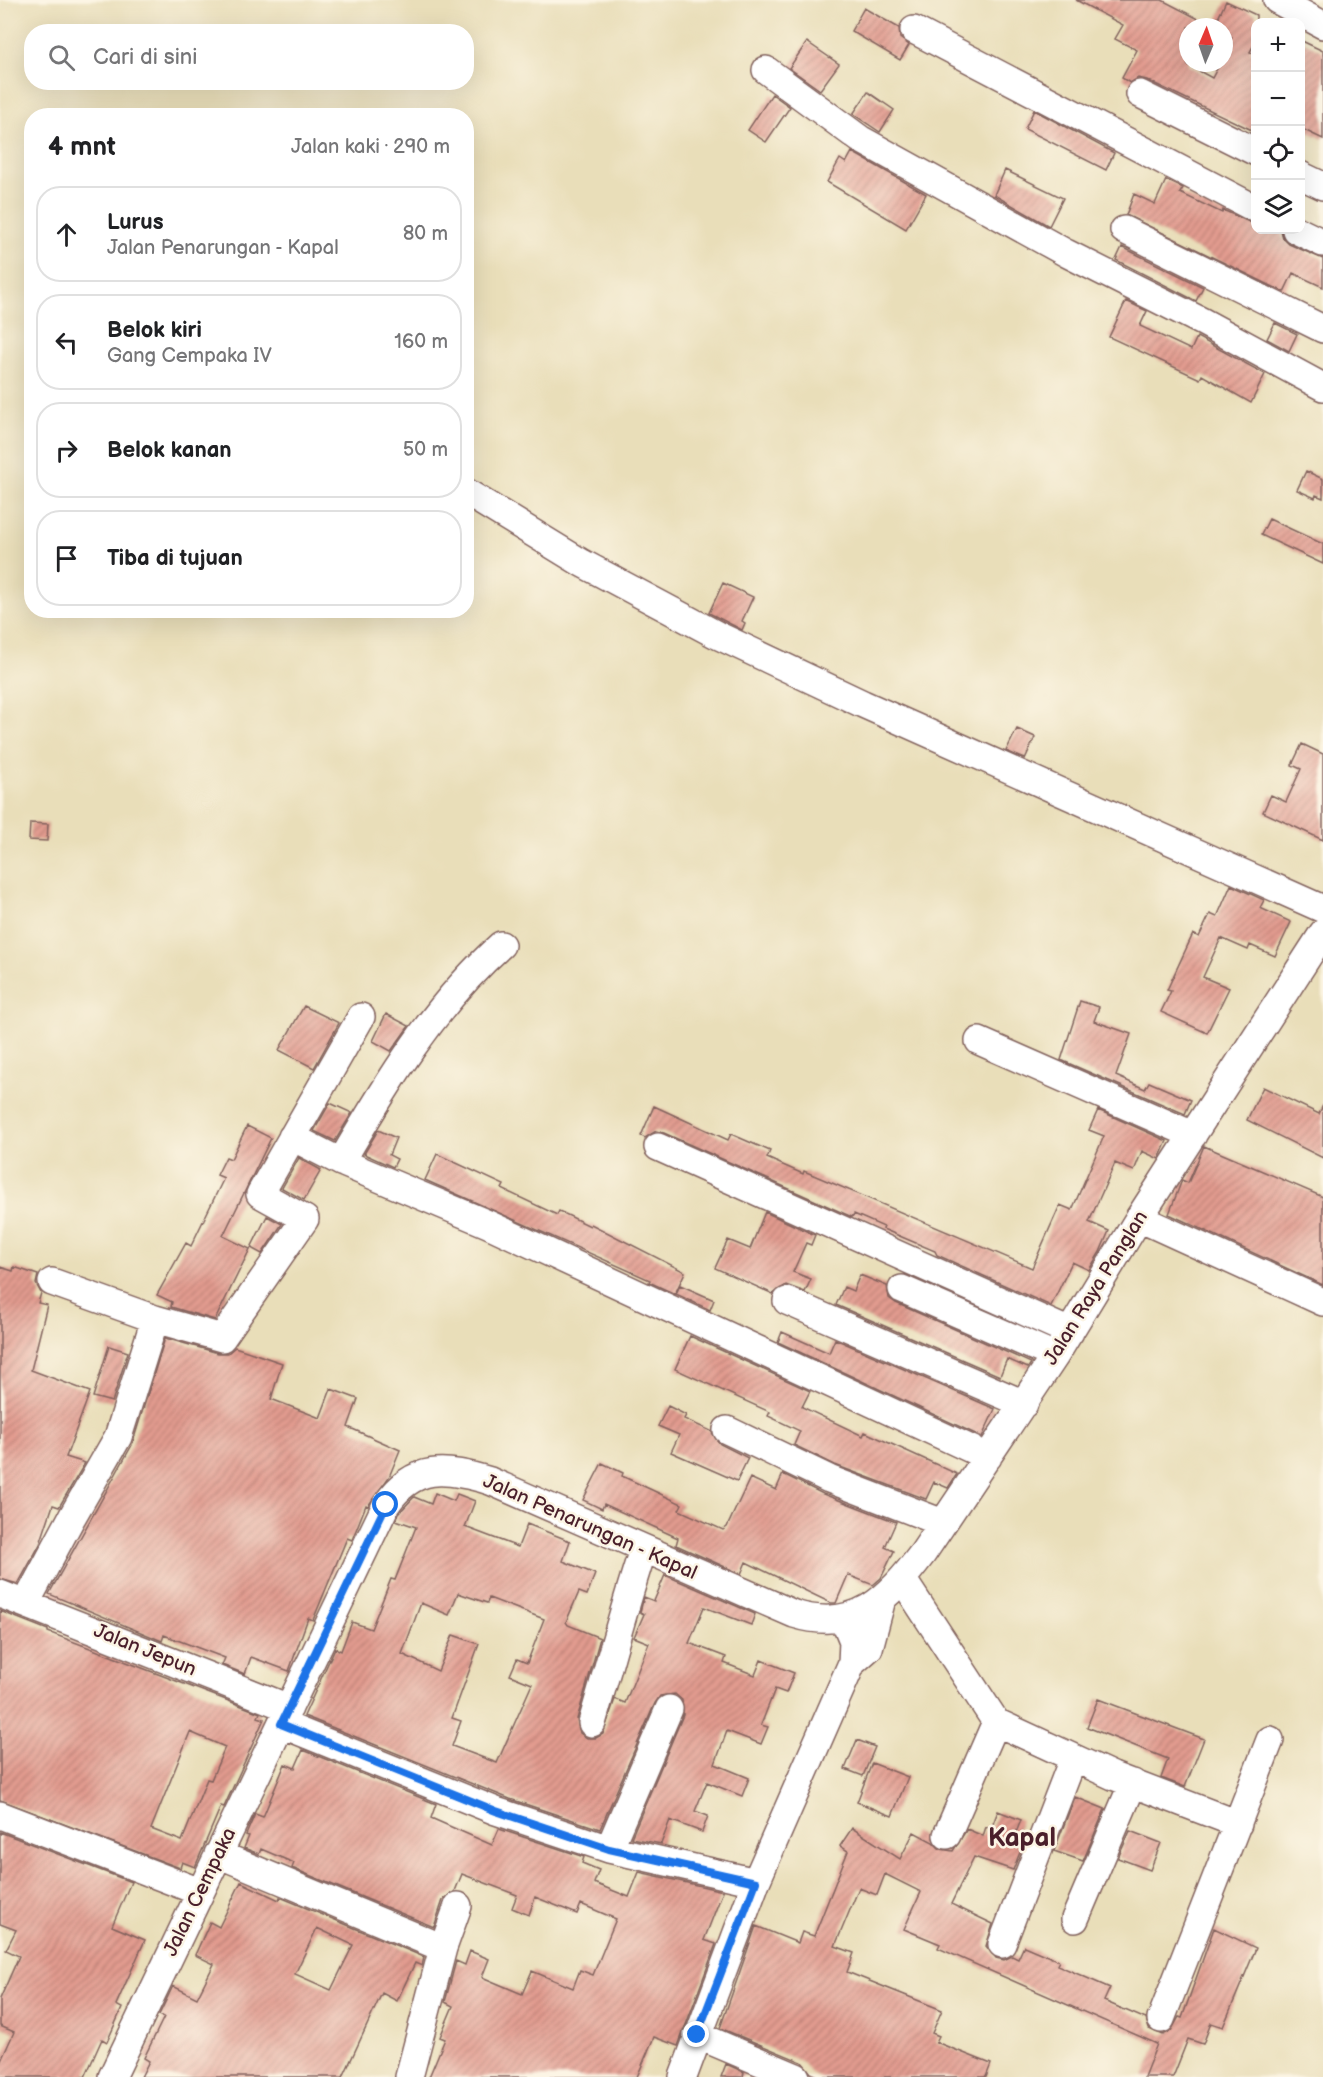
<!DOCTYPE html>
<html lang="id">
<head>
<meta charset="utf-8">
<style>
	:root { --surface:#fff; --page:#f6f6f6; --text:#202124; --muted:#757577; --line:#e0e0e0 }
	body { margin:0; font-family:"Balsamiq Sans",sans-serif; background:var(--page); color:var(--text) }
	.controls { position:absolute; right:18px; top:18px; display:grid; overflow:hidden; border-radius:12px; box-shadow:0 6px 24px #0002 }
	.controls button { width:54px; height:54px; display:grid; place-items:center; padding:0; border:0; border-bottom:2px solid var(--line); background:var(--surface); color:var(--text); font:30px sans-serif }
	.compass { position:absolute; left:1179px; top:18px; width:54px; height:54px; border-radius:50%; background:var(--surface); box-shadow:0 6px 24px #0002; rotate:2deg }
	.stop { position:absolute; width:18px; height:18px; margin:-14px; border:4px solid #1a73e8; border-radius:50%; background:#fff }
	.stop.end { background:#1a73e8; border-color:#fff; box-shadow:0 2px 6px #0008 }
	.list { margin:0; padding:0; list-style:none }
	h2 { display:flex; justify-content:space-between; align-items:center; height:78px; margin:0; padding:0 24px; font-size:26px }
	h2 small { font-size:20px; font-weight:400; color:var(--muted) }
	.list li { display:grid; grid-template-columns:39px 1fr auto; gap:18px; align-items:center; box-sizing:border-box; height:96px; margin:0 12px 12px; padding:0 12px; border:2px solid var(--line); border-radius:24px }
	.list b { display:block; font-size:22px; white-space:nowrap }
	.list p { margin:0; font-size:20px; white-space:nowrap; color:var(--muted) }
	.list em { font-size:20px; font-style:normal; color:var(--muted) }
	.icon { flex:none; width:33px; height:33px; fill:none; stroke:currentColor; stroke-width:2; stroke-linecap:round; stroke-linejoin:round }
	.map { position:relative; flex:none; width:1323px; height:2077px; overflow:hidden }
	.search { position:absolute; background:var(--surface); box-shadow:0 6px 24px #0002; left:24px; top:24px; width:450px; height:66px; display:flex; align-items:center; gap:15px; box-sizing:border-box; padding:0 21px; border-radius:24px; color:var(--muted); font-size:22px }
	.panel { position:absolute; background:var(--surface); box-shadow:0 6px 24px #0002; left:24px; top:108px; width:450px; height:510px; border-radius:24px }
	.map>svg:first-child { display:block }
	.building { fill:url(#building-hatch); fill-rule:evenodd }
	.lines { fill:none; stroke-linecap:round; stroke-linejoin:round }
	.minor-casing { stroke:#82625d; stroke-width:30 }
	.minor { stroke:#fff; stroke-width:27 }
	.route { stroke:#1a73e8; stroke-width:8 }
	.labels { text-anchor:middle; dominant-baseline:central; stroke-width:5; stroke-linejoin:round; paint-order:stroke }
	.street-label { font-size:20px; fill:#4a1f2b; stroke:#fcf5e5 }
	.district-label { font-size:26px; font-weight:bold; fill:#4a1f2b; stroke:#fcf5e5 }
</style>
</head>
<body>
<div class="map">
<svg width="1323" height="2077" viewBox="0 0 1323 2077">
	<defs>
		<pattern id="building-hatch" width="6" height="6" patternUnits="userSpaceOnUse" patternTransform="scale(1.5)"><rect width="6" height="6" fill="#e29b8f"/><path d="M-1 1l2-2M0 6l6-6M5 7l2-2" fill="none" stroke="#b97e75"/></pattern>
	</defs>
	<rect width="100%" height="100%" fill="#fcf5e5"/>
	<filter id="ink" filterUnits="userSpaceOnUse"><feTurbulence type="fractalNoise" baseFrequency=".0167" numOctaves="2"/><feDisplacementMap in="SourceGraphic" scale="12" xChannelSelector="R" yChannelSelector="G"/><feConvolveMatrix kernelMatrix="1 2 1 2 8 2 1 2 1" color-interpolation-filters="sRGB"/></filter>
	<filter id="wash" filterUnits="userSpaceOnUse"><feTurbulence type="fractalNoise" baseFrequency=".008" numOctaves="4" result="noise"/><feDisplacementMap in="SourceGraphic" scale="24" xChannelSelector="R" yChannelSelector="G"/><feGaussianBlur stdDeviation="1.35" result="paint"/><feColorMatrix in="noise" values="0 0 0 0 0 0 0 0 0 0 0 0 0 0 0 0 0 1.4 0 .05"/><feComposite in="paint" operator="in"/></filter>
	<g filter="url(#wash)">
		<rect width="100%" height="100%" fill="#e9deb9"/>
		<g id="blocks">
			<path class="building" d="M1076,0H1162L1214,27L1226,1L1256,15V41L1250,52L1256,55V132L1147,80L1138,78L1130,83L1122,78L1137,50L1115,39L1123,25ZM1188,27H1224V33L1232,37L1224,55V63H1220L1212,78L1188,65Z
				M864,8L899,28L900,38L909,45L900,60L851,31Z
				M1300,40L1323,51V139L1300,128Z
				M807,42L839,64L820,90L789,68Z
				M868,92L894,110L880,132L853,114Z
				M772,94L790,107L766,142L748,130Z
				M1034,110L1114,153L1106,170L1025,129Z
				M852,152L926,194L906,229L827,182L840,159L846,163Z
				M1005,170L1063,198L1049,226L994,195Z
				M1166,180L1183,188L1180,193L1222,213L1223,210L1256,225V230H1281L1283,238L1289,244L1323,259V287L1293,273L1284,292L1126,215L1134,194L1155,204Z
				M1122,247L1203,287L1196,301L1116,260Z
				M1126,301L1147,311L1140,326L1191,350L1197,337L1265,374L1251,403L1202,375L1200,379L1109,337Z
				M1275,323L1297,334L1289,351L1267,339Z
				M1306,471L1323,479V498L1316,495L1315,498L1297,490Z
				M1269,519L1323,544V564L1261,535Z
				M723,583L753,597L742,621L745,623L742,630L709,613Z
				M1017,729L1035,737L1025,759L1006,751Z
				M1302,744L1323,754V840L1263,812L1271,795L1286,802L1301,769L1292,765Z
				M30,823L48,824L47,841L29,840Z
				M1231,885L1264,900L1260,908L1291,922L1275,956L1250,945L1248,950L1221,938L1203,977L1229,988L1207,1033L1161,1012L1171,991L1167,990L1193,934L1199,937L1210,914L1217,917Z
				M1080,1001L1099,1007L1094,1021L1131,1034L1116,1076L1145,1089L1149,1082L1191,1100L1185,1114L1061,1060Z
				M304,1006L339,1023L314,1068L279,1050Z
				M386,1014L409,1026L391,1051L373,1041Z
				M1263,1087L1319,1114L1323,1105V1158L1247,1120Z
				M330,1103L352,1113L335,1141L314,1131Z
				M654,1106L728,1140L731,1134L770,1151L767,1158L803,1174L804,1171L1032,1268L1060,1205L1072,1210L1104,1136L1089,1130L1098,1110L1167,1141L1159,1159L1142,1151L1134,1171L1115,1163L1089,1222L1109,1231L1100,1252L1089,1270L1072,1262L1051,1306L937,1255L935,1251L883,1229L884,1227L854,1214L852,1217L664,1133L656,1131L645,1138L641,1136Z
				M247,1126L271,1138L223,1236L250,1249L215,1320L171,1307L172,1302L157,1295L186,1243L191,1246L224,1178L217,1175L226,1157L231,1159Z
				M378,1130L396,1138L389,1155L397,1159L393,1167L364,1154Z
				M1204,1146L1323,1197V1285L1169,1214L1182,1180L1188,1183Z
				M437,1154L504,1185L502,1189L557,1215L559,1211L590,1226L591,1224L685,1272L675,1294L649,1282L650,1280L425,1180Z
				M299,1158L321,1170L304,1200L282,1188Z
				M765,1212L815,1235L811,1245L806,1243L793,1272L811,1279L805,1292L786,1285L773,1294L715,1268L728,1240L750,1249Z
				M267,1216L282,1224L262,1254L251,1248Z
				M0,1267L13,1271L14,1267L38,1275L36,1284L41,1293L38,1303L47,1305L31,1370L90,1392L66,1457L85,1463L59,1507L53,1505L40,1544L18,1584L0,1579Z
				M860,1275L887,1286L889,1298L896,1303L1031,1363L1028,1368L1007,1359L1000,1376L836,1305L844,1287L853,1291Z
				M680,1285L714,1300L710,1310L676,1294Z
				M782,1332L829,1353L835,1339L995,1409L982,1437L778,1342Z
				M690,1336L810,1391L802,1407L863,1436L865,1432L920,1457L957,1474L955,1477L948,1488L934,1482L926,1499L835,1465L794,1445L800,1431L768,1416L770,1412L675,1369Z
				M165,1338L218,1353H228L235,1347L282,1363L271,1399L320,1418L331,1389L358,1399L348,1427L400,1450L389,1477L368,1506L366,1505L352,1540L347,1538L313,1620L308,1618L289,1671L251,1657L245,1674L222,1665L225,1658L164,1635L162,1641L49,1594L132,1445Z
				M109,1346L128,1352L112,1402L93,1397Z
				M668,1406L686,1415L684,1419L711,1431L720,1444L748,1458L737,1481L671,1452L679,1435L658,1426Z
				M602,1463L623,1473L622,1476L682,1504L679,1510L723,1530L727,1527L750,1478L776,1490L783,1474L823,1494L896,1522L885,1547L894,1551L881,1578L873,1585L848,1575L836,1603H831L746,1562L741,1574L676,1545L678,1538L604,1504L602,1509L583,1500Z
				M435,1493L454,1501L457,1494L475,1501L465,1527L518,1547L527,1524L570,1541L563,1561L595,1574L587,1595L579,1592L566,1622L568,1625L600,1638L577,1719L580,1733L587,1738H596L603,1734L615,1699L625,1703L649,1643L634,1637L644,1614L640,1612L644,1597L654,1601L665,1575L755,1614L751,1625L704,1607L689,1643L726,1657L724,1663L755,1675L761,1660L794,1673L786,1693L775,1689L761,1725L768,1727L761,1744L727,1731L715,1764L749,1778L742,1796L707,1782L695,1811L708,1816L702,1832L670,1820L661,1844L631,1838L683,1715L682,1700L675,1694L660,1696L655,1703L600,1829L510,1799L304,1716L335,1648L341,1651L352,1622L371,1629L391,1579L395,1580L416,1527L396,1520L399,1513L414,1497L431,1504ZM458,1593L487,1603L489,1598L544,1619L527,1663L517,1659L510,1675L532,1684L497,1763L452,1746L461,1721L452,1718L479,1644L453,1635L438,1671L402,1654L421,1603L449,1615Z
				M0,1611L48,1630V1632L260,1713L258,1717L264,1719L224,1807L221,1806L195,1867L182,1862L180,1868L0,1800ZM190,1732L225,1747L211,1780L207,1779L182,1841L151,1829Z
				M1098,1699L1204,1739L1185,1787L1161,1778L1168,1759L1087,1727Z
				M857,1740L875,1747L863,1776L845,1769Z
				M303,1750L436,1804L431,1818L492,1845L499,1829L584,1857L582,1863L599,1870L594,1883L629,1897L639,1872L723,1891L704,1940L716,1944L678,2046L654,2037L637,2077H429L445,2039L440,2037L453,2006L445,2002L456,1961L465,1965L470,1951L489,1959L482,1977L522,1994L532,1971L573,1988L580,1970L593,1975L616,1919L581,1904L577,1914L535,1897L529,1915L512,1908L517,1895L462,1874L455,1891L443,1900L434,1927L292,1868L294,1863L261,1849L259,1854L244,1848L249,1836L246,1835L255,1814L263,1817L285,1764L295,1768Z
				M872,1763L908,1777L892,1816L857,1802Z
				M1075,1797L1105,1809L1083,1861L1054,1851Z
				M998,1811L1021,1820L1014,1838L1024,1842L1013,1870L974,1857L951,1904L993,1924L986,1946L996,1958L1004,1960L1012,1956L1018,1959L1024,1946L1059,1961L1057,1965L1110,1988L1104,2001L1146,2019L1149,2029L1163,2035L1171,2031L1179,2017L1182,2018L1214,1928L1256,1948L1223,2027L1211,2023L1203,2044L1188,2039L1173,2077H1144L1157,2044L938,1948L940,1944L904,1929L921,1892L885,1874L877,1895L859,1888L835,1946L854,1953L847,1972L942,2010L932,2033L939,2036L936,2042L991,2064L986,2077H820L811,2073L802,2062L720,2028L756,1926L798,1943L802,1932L814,1936L848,1851L840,1846L852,1828L900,1859L914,1832L933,1842L940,1849L953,1851L967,1829L983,1836L986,1827L991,1829Z
				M1130,1831L1161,1843L1150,1870L1118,1858Z
				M0,1832L131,1882L112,1926L145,1940L116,2005L122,2008L107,2042L102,2039L85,2077H0V2063L14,2032L0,2026V1999L19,1956L6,1950L16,1930L0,1924Z
				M241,1882L279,1900L280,1897L424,1957L422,1966L415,1963L397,2001L382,1993L343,2077H141L149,2061L144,2058L164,2017L159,2015L173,1986L197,1998L214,1964L195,1955L210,1922L219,1927ZM317,1928L353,1945L331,1990L295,1974Z
				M726,2064L744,2072L743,2077H721Z"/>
		</g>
	</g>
	<g filter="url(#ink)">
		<use href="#blocks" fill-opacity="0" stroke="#82625d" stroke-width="1.5"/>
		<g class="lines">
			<g class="minor-casing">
				<path id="minor" d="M1277,0L1323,25
					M914,30L1256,209
					M766,70L860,139L1066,253L1203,322L1323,387
					M1140,94L1256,152
					M1300,175L1323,186
					M1124,230L1323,329
					M1296,230L1323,243
					M466,492L582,563L717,635L863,704L1323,909
					M979,1041L1193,1135
					M292,1137L341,1162L488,1224L988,1457
					M658,1147L1070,1332
					M341,1162C386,1085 434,1005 501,945
					M1139,1218L1323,1302
					M52,1282L155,1319L222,1338L305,1219L260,1194L361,1017
					M902,1289L1055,1356
					M787,1301L1024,1404
					M727,1430L829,1479L943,1523
					M903,1580L996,1722L1113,1776L1238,1824
					M0,1594L289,1708
					M26,1603L72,1517L118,1437L155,1319
					M852,1663L869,1648L882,1599
					M592,1723C609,1665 624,1607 643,1550
					M281,1724L496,1811L609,1849L756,1882
					M0,1815L200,1892
					M947,1835L996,1722
					M609,1849L669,1709
					M218,1854L443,1948
					M1075,1919L1133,1783
					M1002,1944L1073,1759
					M1161,2019L1270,1740
					M697,2035L796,2077
					M112,2077L386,1505C414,1463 446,1468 490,1481L794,1614C856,1633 888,1599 923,1553L1055,1356L1139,1218L1323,933
					M409,2077L443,1948L458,1906
					M683,2077L756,1882L852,1663L853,1641L844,1619"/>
			</g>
			<use href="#minor" class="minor"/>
		</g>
	</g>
	<g class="lines" filter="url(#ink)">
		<path class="route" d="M386,1505L281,1724L496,1811L609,1849L756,1882L697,2035"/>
	</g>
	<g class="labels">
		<g class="street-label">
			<text transform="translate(1096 1288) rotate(-58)">Jalan Raya Panglan</text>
			<text transform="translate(590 1527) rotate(24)">Jalan Penarungan - Kapal</text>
			<text transform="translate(145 1650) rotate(22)">Jalan Jepun</text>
			<text transform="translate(200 1892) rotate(-64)">Jalan Cempaka</text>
		</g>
		<g class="district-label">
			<text x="1022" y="1838">Kapal</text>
		</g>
	</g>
</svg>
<div class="controls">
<button>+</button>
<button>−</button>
<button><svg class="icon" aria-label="locate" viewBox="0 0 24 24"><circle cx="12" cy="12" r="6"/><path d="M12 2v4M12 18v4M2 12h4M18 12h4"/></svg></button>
<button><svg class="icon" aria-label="layers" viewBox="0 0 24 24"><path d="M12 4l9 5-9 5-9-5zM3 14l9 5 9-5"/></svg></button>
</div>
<svg class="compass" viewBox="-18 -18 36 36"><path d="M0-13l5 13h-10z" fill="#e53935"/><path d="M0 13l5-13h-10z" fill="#757577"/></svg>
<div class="stop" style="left:386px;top:1505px"></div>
<div class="stop end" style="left:697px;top:2035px"></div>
<div class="search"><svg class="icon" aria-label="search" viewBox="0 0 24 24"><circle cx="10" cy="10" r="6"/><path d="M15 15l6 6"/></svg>Cari di sini</div>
<section class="panel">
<h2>4 mnt<small>Jalan kaki · 290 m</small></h2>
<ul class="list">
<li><svg class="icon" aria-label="ahead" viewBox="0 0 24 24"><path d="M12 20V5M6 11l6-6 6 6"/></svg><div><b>Lurus</b><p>Jalan Penarungan - Kapal</p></div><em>80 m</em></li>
<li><svg class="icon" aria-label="left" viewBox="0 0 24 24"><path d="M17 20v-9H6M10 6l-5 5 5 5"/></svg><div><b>Belok kiri</b><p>Gang Cempaka IV</p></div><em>160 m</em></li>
<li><svg class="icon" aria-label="right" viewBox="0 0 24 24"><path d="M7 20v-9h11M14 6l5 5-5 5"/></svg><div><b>Belok kanan</b></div><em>50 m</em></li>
<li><svg class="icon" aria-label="arrive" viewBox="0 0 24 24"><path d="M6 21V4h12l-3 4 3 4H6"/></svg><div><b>Tiba di tujuan</b></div></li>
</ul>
</section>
</div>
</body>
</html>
